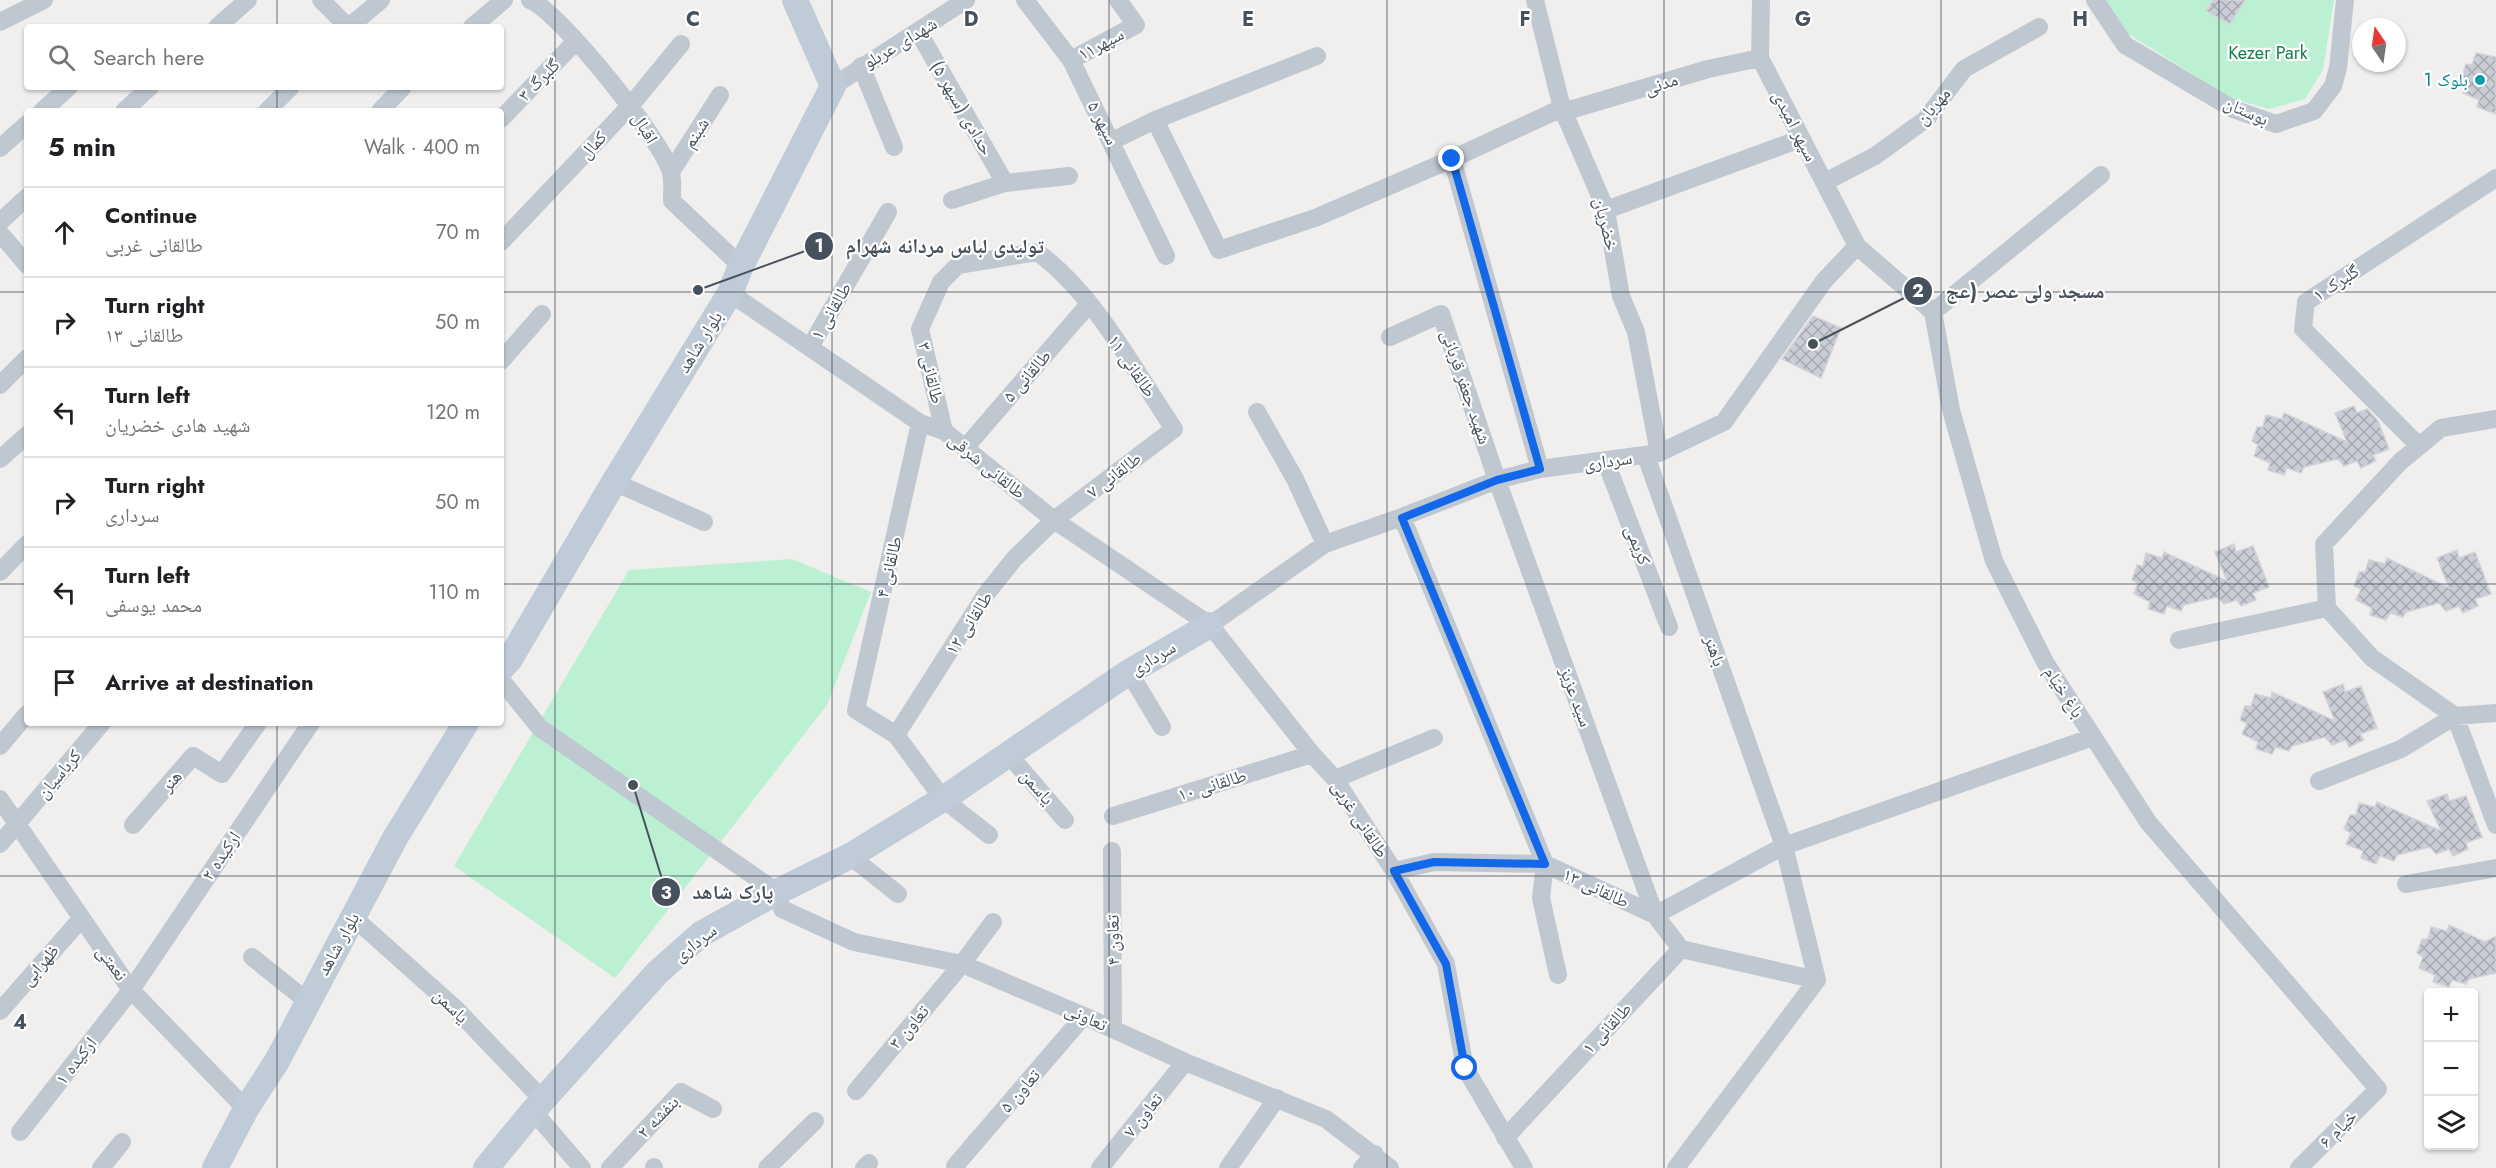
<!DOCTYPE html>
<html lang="en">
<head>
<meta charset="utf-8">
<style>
	:root { --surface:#fff; --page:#f6f6f6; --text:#202124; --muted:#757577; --line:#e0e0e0 }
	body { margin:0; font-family:Jost,"Noto Naskh Arabic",sans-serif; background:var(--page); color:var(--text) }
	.controls { position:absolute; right:18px; bottom:18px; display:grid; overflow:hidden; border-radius:6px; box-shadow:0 2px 4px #0004 }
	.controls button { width:54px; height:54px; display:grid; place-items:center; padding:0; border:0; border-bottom:2px solid var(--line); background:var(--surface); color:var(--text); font:30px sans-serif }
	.compass { position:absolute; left:2352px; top:18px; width:54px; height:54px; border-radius:50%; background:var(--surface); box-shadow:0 2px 4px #0004; rotate:347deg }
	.stop { position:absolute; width:18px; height:18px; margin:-14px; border:4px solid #1268e8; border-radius:50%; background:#fff }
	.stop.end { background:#1268e8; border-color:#fff; box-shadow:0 2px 6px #0008 }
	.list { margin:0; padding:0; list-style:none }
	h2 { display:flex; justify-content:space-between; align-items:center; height:78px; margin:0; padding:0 24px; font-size:26px }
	h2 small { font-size:20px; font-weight:400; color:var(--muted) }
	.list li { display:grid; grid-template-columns:39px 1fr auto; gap:18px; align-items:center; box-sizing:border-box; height:90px; padding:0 24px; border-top:2px solid var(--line) }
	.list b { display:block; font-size:22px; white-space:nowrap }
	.list p { margin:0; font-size:20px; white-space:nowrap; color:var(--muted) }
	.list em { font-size:20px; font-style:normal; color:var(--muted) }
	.icon { flex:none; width:33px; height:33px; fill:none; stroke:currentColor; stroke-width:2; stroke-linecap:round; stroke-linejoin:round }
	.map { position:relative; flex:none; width:2496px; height:1168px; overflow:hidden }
	.search { position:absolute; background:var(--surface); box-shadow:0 2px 4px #0004; left:24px; top:24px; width:480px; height:66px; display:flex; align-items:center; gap:15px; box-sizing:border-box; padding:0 21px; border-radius:6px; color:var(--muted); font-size:22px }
	.panel { position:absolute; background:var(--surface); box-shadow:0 2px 4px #0004; left:24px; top:108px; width:480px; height:618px; border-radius:6px }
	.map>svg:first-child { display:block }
	.green { fill:#bbf1d2 }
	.building { fill:url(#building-cross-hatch); stroke:#d2d4da; stroke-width:1.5 }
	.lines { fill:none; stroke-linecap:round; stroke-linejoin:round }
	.minor { stroke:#bfc8d1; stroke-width:18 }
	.secondary { stroke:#c0cbd8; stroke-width:26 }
	.route { stroke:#1268e8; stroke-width:8 }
	.grid { fill:none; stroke:#46515d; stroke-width:1.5; stroke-opacity:0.55 }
	.culture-dot { fill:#0f9aa8; stroke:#fff; stroke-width:2 }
	.labels { text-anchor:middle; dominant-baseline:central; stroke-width:4.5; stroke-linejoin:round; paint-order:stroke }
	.street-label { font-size:18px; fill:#46515d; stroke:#fff }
	.park-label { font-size:18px; fill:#13814e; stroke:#fff }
	.culture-label { font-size:18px; fill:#0d838f; stroke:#fff; text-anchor:end }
	.grid-label { font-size:20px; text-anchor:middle; font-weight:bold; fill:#46515d; stroke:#fff; stroke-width:4.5; stroke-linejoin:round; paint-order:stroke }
	.leader { fill:none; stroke:#46515d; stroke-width:2 }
	.callout-dot { fill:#46515d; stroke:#fff; stroke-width:2 }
	.mark-label { font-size:18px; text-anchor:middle; font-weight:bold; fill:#fff }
	.callout-label { font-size:20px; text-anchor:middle; font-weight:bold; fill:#46515d; stroke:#fff; stroke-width:4.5; stroke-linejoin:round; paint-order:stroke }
</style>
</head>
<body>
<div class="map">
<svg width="2496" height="1168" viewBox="0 0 2496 1168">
	<defs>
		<pattern id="building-cross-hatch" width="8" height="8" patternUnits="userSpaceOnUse" patternTransform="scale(1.5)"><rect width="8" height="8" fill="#cacdd5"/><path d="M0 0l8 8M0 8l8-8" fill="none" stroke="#a6a9b0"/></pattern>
	</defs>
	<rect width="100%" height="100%" fill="#f1efee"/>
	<path class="green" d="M2104,0H2334L2323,70L2305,99L2269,109L2230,98L2127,33Z
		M792,559L871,592L827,705L615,978L454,866L629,570Z"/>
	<path class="building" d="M2213,0H2245L2230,24L2206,11Z
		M2476,53L2496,57V114L2477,107L2479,100L2463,93L2468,82L2461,79L2466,64L2472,65Z
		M1813,316L1841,328L1821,378L1782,359Z
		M2354,406L2357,413L2367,409L2378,421L2389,449L2373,455L2376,461L2361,468L2357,461L2344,466L2338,459L2304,467L2301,473L2287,468L2284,475L2268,470L2270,463L2254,456L2258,445L2252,441L2257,427H2263L2266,415L2282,419L2284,413L2347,442L2335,413Z
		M2234,544L2236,552L2253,546L2269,587L2253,593L2256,600L2241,606L2237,600L2224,604L2217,597L2184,605L2181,611L2167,606L2164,614L2148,609L2150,602L2134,594L2138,583L2132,580L2137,565L2143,566L2146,553L2162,558L2164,552L2227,581L2215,552Z
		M2457,550L2459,558L2475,552L2491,594L2475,599L2478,606L2463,613L2459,606L2446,611L2439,603L2406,612L2403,617L2390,613L2386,620L2370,615L2372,608L2356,600L2361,589L2354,586L2359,572H2365L2369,560L2385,564L2387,558L2449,588L2437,558Z
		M2343,684L2345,692L2361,686L2377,728L2360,734L2364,740L2349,747L2345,740L2332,745L2325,737L2292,746L2289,751L2276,747L2272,754L2256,749L2258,742L2242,734L2247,723L2240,720L2245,706H2251L2255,694L2271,698L2272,692L2335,721L2323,692Z
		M2447,794L2449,801L2466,796L2482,837L2466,843L2468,849L2453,856L2449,849L2436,854L2430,847L2397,855L2394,861L2380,856L2376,864L2361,858L2363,851L2346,844L2351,833L2344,829L2350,815H2356L2359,803L2375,807L2377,802L2441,831L2427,801Z
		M2449,925L2485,942L2496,936V973L2469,979L2466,984L2452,980L2449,987L2433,982L2435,975L2419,968L2423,957L2417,953L2422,939H2428L2431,927L2447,931Z"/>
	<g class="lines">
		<path class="minor" d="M321,0L348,27
			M530,0C559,11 664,142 671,173C673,182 672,192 672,201L741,266
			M1025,0L1071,60L1166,256
			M1535,0L1562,108L1606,210L1621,296L1636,332L1659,453
			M1761,0L1760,58L1857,246L1933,312L1951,410L1994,561L2045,662L2148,822L2378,1089L2299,1168
			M2095,0L2125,45L2233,109L2276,124L2314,111L2333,86L2338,68L2345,0
			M0,22L44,0
			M217,27L248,0
			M349,27L381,0
			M472,27L504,0
			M919,33L1005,183
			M1071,60L1136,25L1118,0
			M861,66L894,147
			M833,86L966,0
			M42,111L69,87
			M124,111L150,87
			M267,111L291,87
			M380,111L403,87
			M501,119L576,41
			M1155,120L1219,250L1315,218L1452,159L1562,108L1573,109L1708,69L1760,58
			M1112,141L1155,120L1317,56
			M0,148L27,124
			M1452,159L1540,469
			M671,172L720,95
			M1825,182L1875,156L1926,119L1964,69L2039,27
			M952,200L1005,183L1069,176
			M1606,210L1800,139
			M0,222L27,197
			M0,233L27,265
			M501,242L631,105L681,44
			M730,293L920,423L944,431L1054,520L1210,625L1312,754L1335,779L1394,871L1446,964L1465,1068L1524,1168
			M1933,312L2101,175
			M1390,337L1441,314L1497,480L1655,915L1681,949L1505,1138
			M810,347L888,212
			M501,361L542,314
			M0,385L27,358
			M1257,412L1295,479L1325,544
			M2496,419L2441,428L2400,462L2324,544L2327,608L2372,658L2455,716L2496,825
			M920,423L856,710L896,735L943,799L989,835
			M2419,446L2303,329L2306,302L2496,178
			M965,448L1089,304
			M1646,456L1784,846L1817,980L1676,1168
			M0,459L27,435
			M1606,462L1669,627
			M614,482L704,522
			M1402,517L1545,864L1541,898L1558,975
			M0,572L27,544
			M1210,625L1325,544L1402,517L1497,480L1540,469L1659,453L1724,422L1824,281L1857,246
			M2179,640L2327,608
			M1129,672L1162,727
			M501,680L540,728L777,892L782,909L854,942L962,964L1084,1016L1185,1062L1326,1119L1390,1168
			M896,735L986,594L1014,559L1054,520L1174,429C1134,370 1095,294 1037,252L958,265L941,282L920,329L944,431
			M0,746L27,714
			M1009,755L1065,820
			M1335,779L1434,738
			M2319,781L2401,749L2455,716L2496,713
			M0,799L131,990L246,1109
			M1113,816L1312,754
			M133,825L193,756L222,774L258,723
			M0,844L102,723
			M1112,851L1113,1029
			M850,856L898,894
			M1394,871L1434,862L1545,864L1655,915
			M2406,884L2496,868
			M1655,915L1784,846L2093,737
			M353,917L456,1009L543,1100
			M1681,949L1817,980
			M252,957L307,1001
			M0,1011L81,919
			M856,1091L962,964L993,922
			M533,1111L582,1168
			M20,1132L131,990L311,723
			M955,1166L1084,1016
			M101,1168L122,1142
			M610,1168L681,1092L713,1109
			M654,1168V1167
			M767,1168L815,1121
			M864,1168L869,1163
			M1100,1168L1185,1062
			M1228,1168L1277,1098
			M1362,1168L1375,1154"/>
		<path class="secondary" d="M501,669L510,659L614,482L730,293L741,266L833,86L795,0
			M215,1168L246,1109L277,1061L395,838L466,723
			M486,1168L533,1111L657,973L701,934L777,892L850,856L943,799L1129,672L1210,625"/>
	</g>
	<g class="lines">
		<path class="route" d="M1452,159L1540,469L1497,480L1402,518L1545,864L1434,862L1394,871L1446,964L1465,1068"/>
	</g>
	<path class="grid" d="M277,0V27M555,0V1168M832,0V1168M1109,0V1168M1387,0V1168M1664,0V1168M1941,0V1168M2219,0V1168M277,87V111M0,292H27M501,292H2496M0,584H27M501,584H2496M277,723V1168M0,876H2496"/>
	<circle class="culture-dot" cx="2480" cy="80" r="6"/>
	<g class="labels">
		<g class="street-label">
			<text transform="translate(900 43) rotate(-31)">شهدای عربلو</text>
			<text transform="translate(1101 44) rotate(-28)">سپهر۱۱</text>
			<text transform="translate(539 80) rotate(-46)">گلبرگ ۳</text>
			<text transform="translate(1661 84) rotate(-18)">مدنی</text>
			<text transform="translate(1933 106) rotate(-49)">مهربان</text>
			<text transform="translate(962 108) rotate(60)">حدادی (سپهر ۵)</text>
			<text transform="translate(2246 111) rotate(24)">بوستان</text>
			<text transform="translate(1103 123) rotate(63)">سپهر ۵</text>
			<text transform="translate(1795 126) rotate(63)">سپهر امیدی</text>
			<text transform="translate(645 128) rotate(59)">اقبال</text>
			<text transform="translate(696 133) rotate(-57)">شبنم</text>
			<text transform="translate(593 145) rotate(-47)">کمال</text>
			<text transform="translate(1606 224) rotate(76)">خضریان</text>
			<text transform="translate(2336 283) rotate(-33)">گلبرک ۱</text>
			<text transform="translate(831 311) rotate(-60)">طالقانی ۱</text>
			<text transform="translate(700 342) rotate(-58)">بلوار شاهد</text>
			<text transform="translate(1132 366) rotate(56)">طالقانی ۱۱</text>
			<text transform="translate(931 373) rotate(77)">طالقانی ۳</text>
			<text transform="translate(1027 376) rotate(-49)">طالقانی ۵</text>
			<text transform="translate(1466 387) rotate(71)">شهید جعفر قربانی</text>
			<text transform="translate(1608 461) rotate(-8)">سرداری</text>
			<text transform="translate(987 466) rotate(39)">طالقانی شرقی</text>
			<text transform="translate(1114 475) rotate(-37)">طالقانی ۷</text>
			<text transform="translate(1638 545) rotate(69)">کریمی</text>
			<text transform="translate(889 567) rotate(-77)">طالقانی ۴</text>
			<text transform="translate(969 623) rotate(-57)">طالقانی ۱۲</text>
			<text transform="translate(1715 651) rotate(71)">باهنر</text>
			<text transform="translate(1153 658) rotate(-31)">سرداری</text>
			<text transform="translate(2064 692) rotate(57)">باغ خیّام</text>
			<text transform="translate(1576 697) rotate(70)">سید عزیز</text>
			<text transform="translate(59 774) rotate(-50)">کرباسیان</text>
			<text transform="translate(171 781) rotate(-49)">هنر</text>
			<text transform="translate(1212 785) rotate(-17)">طالقانی ۱۰</text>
			<text transform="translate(1037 787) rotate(49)">یاسمن</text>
			<text transform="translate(1360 819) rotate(57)">طالقانی غربی</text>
			<text transform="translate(221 856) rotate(-56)">ارکیده ۲</text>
			<text transform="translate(1596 888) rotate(25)">طالقانی ۱۳</text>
			<text transform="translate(1113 940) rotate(-91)">تعاون ۴</text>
			<text transform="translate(695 943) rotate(-38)">سرداری</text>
			<text transform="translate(338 944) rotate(-61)">بلوار شاهد</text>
			<text transform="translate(112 963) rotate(54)">نعمتی</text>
			<text transform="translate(40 965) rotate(-49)">ظهرابی</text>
			<text transform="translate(451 1006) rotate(44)">یاسمن</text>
			<text transform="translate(1086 1017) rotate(24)">تعاونی</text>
			<text transform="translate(909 1027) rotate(-50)">تعاون ۳</text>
			<text transform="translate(1607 1028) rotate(-47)">طالقانی ۱</text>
			<text transform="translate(76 1061) rotate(-52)">ارکیده ۱</text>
			<text transform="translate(1020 1091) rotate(-49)">تعاون ۵</text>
			<text transform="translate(1143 1115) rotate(-51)">تعاون ۷</text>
			<text transform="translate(658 1117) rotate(-46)">بنفشه ۲</text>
			<text transform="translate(2338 1129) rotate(-45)">خیام ۶</text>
		</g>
		<g class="park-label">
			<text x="2268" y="53">Kezer Park</text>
		</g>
		<g class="culture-label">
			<text x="2468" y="80">بلوک 1</text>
		</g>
	</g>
	<g class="grid-label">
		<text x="693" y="26">C</text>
		<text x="971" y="26">D</text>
		<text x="1248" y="26">E</text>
		<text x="1525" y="26">F</text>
		<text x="1803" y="26">G</text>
		<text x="2080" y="26">H</text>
		<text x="20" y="1029">4</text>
	</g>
	<path class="leader" d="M698 290L819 246M1813 344L1918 291M633 785L666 892"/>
	<g class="callout-dot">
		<circle cx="698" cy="290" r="6"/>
		<circle cx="1813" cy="344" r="6"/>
		<circle cx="633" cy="785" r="6"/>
		<circle cx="819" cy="246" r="15"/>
		<circle cx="1918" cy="291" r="15"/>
		<circle cx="666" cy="892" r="15"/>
	</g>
	<g class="mark-label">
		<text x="819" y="252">1</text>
		<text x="1918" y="297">2</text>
		<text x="666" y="899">3</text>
	</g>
	<g class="callout-label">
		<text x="945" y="253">تولیدی لباس مردانه شهرام</text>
		<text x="2025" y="298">مسجد ولی عصر (عج</text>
		<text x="733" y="899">پارک شاهد</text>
	</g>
</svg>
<div class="controls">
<button>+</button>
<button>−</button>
<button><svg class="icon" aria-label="layers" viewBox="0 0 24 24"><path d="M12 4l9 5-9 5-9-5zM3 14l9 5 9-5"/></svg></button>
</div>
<svg class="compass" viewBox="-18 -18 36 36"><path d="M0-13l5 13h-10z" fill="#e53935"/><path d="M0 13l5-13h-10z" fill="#757577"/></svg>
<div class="stop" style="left:1465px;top:1068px"></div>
<div class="stop end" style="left:1452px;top:159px"></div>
<div class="search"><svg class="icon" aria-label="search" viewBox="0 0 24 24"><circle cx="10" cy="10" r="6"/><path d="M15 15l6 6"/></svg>Search here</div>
<section class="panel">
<h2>5 min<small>Walk · 400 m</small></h2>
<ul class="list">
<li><svg class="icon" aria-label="ahead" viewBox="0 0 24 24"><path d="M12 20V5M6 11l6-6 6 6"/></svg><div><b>Continue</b><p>طالقانی غربی</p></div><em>70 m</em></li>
<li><svg class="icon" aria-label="right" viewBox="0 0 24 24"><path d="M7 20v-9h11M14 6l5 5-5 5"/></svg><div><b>Turn right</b><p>طالقانی ۱۳</p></div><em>50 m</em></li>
<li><svg class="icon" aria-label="left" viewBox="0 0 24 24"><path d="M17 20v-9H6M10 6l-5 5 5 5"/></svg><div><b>Turn left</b><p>شهید هادی خضریان</p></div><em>120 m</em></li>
<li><svg class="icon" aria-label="right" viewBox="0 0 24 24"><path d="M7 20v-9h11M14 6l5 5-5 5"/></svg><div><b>Turn right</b><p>سرداری</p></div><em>50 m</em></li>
<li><svg class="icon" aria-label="left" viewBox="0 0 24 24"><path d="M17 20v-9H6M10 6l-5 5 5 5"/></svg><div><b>Turn left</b><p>محمد یوسفی</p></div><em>110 m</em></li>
<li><svg class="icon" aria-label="arrive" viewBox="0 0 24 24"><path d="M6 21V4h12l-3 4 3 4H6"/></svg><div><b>Arrive at destination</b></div></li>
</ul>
</section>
</div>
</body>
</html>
